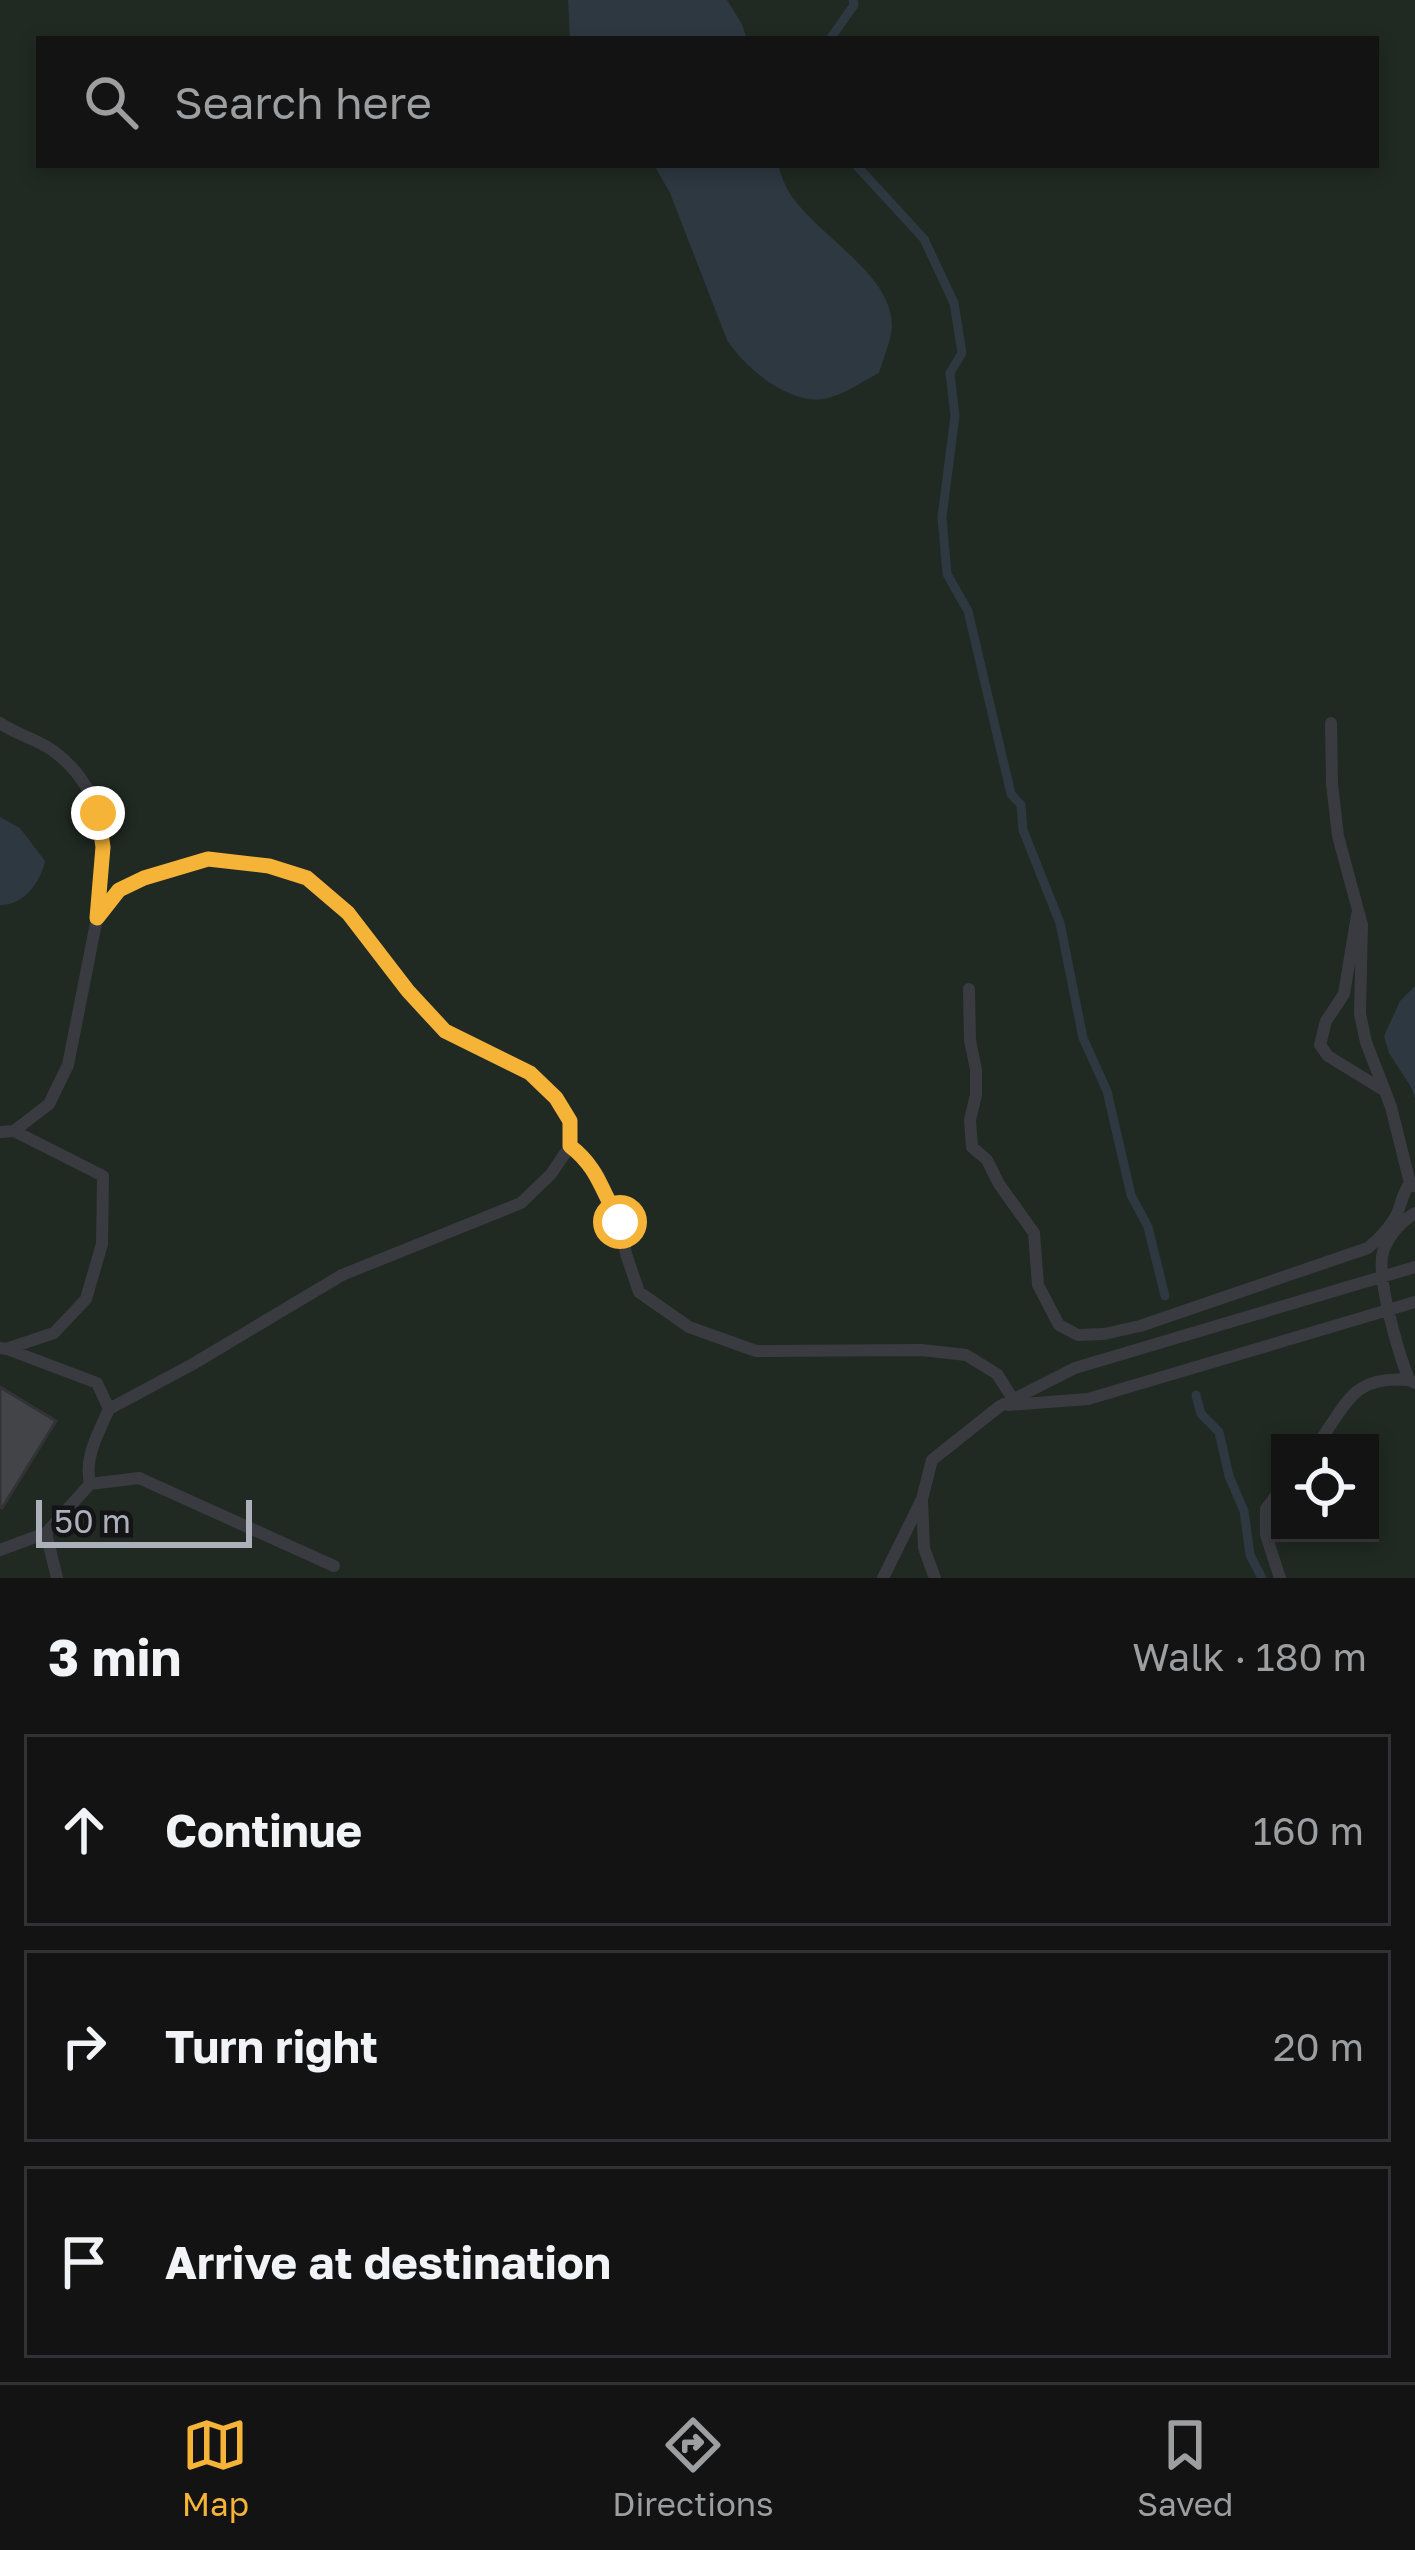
<!DOCTYPE html>
<html lang="en">
<head>
<meta charset="utf-8">
<style>
	:root { --surface:#131314; --page:#1c1c1d; --text:#f1f3f6; --muted:#9d9ea0; --line:#323234; --accent:#f5b337 }
	body { margin:0; font-family:"Golos Text",sans-serif; background:var(--page); color:var(--text) }
	.controls { position:absolute; right:36px; bottom:36px; display:grid; overflow:hidden; border-radius:0px; box-shadow:0 6px 18px #0003 }
	.controls button { width:108px; height:108px; display:grid; place-items:center; padding:0; border:0; border-bottom:3px solid var(--line); background:var(--surface); color:var(--text); font:60px sans-serif }
	.scale { position:absolute; left:36px; bottom:30px; width:216px; box-sizing:border-box; padding-left:12px; border:6px solid #abb0bb; border-top:0; font-size:33px; line-height:42px; white-space:nowrap; color:#abb0bb; -webkit-text-stroke:9px #141416; paint-order:stroke }
	.stop { position:absolute; width:36px; height:36px; margin:-27px; border:9px solid #f5b337; border-radius:50%; background:#fff }
	.stop.end { background:#f5b337; border-color:#fff; box-shadow:0 3px 12px #0008 }
	.list { margin:0; padding:0; list-style:none }
	h2 { display:flex; justify-content:space-between; align-items:center; height:156px; margin:0; padding:0 48px; font-size:51px }
	h2 small { font-size:39px; font-weight:400; color:var(--muted) }
	.list li { display:grid; grid-template-columns:78px 1fr auto; gap:36px; align-items:center; box-sizing:border-box; height:192px; margin:0 24px 24px; padding:0 24px; border:3px solid var(--line); border-radius:0px }
	.list b { display:block; font-size:45px; white-space:nowrap }
	.list em { font-size:39px; font-style:normal; color:var(--muted) }
	.icon { flex:none; width:66px; height:66px; fill:none; stroke:currentColor; stroke-width:2; stroke-linecap:round; stroke-linejoin:round }
	.map { position:relative; flex:none; width:1415px; height:1578px; overflow:hidden }
	.search { position:absolute; background:var(--surface); box-shadow:0 6px 18px #0003; left:36px; right:36px; top:36px; height:132px; display:flex; align-items:center; gap:30px; box-sizing:border-box; padding:0 42px; border-radius:0px; color:var(--muted); font-size:45px }
	.sheet { height:804px; background:var(--surface) }
	nav { display:flex; justify-content:space-around; align-items:center; box-sizing:border-box; height:168px; border-top:3px solid var(--line); background:var(--surface); font-size:33px; color:var(--muted) }
	nav a { display:grid; justify-items:center; gap:6px }
	nav .on { color:var(--accent) }
	.map>svg:first-child { display:block }
	.green { fill:#202922; fill-rule:evenodd }
	.water { fill:#2e3840 }
	.lines { fill:none; stroke-linecap:round; stroke-linejoin:round }
	.stream { stroke:#2e3840; stroke-width:9 }
	.building { fill:#434448; stroke:#333337; stroke-width:3 }
	.lane { stroke:#3a3b40; stroke-width:12 }
	.route { stroke:#f5b337; stroke-width:15 }
</style>
</head>
<body>
<div class="map">
<svg width="1415" height="1578" viewBox="0 0 1415 1578">
	<rect width="100%" height="100%" fill="#19191b"/>
	<path class="green" d="M0,0H1415V1578H0ZM39,39H1376V165H39ZM1280,1443H1370V1533H1280Z"/>
	<path class="water" d="M568,0H727L742,24L747,39H570Z
		M654,165H778C781,174 784,184 789,192C815,235 893,273 892,327C891,341 883,359 879,373C863,381 845,394 828,398C792,408 745,368 727,340L670,193Z
		M0,817L20,828L45,861C41,882 23,906 0,905Z
		M1415,986V1098L1411,1087L1389,1053L1384,1036L1400,1001Z"/>
	<g class="lines">
		<path class="stream" d="M830,39L854,5L853,0
			M856,165L924,239L954,303L962,353L950,373L955,416L942,517L947,574L968,611L1011,794L1021,805L1023,830L1060,923L1083,1038L1107,1091L1131,1195L1148,1227L1165,1296
			M1196,1395L1201,1414L1219,1432L1229,1476L1244,1511L1250,1555L1262,1578"/>
	</g>
	<path class="building" d="M0,1387L56,1421L2,1508L0,1507Z"/>
	<g class="lines">
		<path class="lane" d="M0,723C16,734 36,739 52,750C112,793 103,852 97,917
			M1331,723L1332,784L1338,836L1362,925L1360,1014L1366,1042L1391,1107L1410,1183L1414,1186
			M1357,915L1344,994L1326,1021L1320,1045L1328,1056L1385,1091
			M969,989L970,1040L976,1070V1095L970,1120L972,1147L987,1160L999,1184L1034,1233L1038,1285L1059,1325L1078,1335L1104,1334L1140,1326L1368,1248C1380,1238 1390,1228 1397,1214C1402,1202 1402,1194 1410,1183
			M14,1131L49,1104L68,1065L97,918L119,890L144,878L208,859L269,866L307,878L348,913L408,990L445,1031L530,1073L557,1098L570,1121V1146L551,1174L521,1203L342,1275L193,1364L109,1409
			M0,1132L14,1131L103,1176L102,1244L86,1299L54,1333L6,1349L0,1348
			M570,1146L584,1157L599,1176L610,1206L620,1222L626,1254L639,1292L689,1327L756,1351L921,1350L966,1355L997,1374L1013,1399
			M1415,1213C1402,1221 1390,1234 1384,1249C1374,1273 1399,1354 1409,1380L1415,1383
			M7,1349L97,1383L109,1409C98,1434 84,1457 90,1484
			M1008,1405L1088,1399L1415,1302
			M1318,1443C1348,1403 1352,1375 1409,1380
			M1280,1490L1266,1509V1535L1280,1578
			M46,1533L57,1578
			M0,1550L46,1533L90,1484L139,1478L334,1566
			M883,1578L922,1499
			M935,1578L924,1548L922,1499L932,1460L1000,1406L1075,1368L1415,1267"/>
	</g>
	<g class="lines">
		<path class="route" d="M98,813L103,847L97,918L119,890L144,878L208,859L269,866L307,878L348,913L408,991L445,1031L530,1073L556,1098L570,1121V1146C599,1168 602,1193 620,1222"/>
	</g>
</svg>
<div class="controls">
<button><svg class="icon" aria-label="locate" viewBox="0 0 24 24"><circle cx="12" cy="12" r="6"/><path d="M12 2v4M12 18v4M2 12h4M18 12h4"/></svg></button>
</div>
<div class="scale">50 m</div>
<div class="stop" style="left:620px;top:1222px"></div>
<div class="stop end" style="left:98px;top:813px"></div>
<div class="search"><svg class="icon" aria-label="search" viewBox="0 0 24 24"><circle cx="10" cy="10" r="6"/><path d="M15 15l6 6"/></svg>Search here</div>
</div>
<section class="sheet">
<h2>3 min<small>Walk · 180 m</small></h2>
<ul class="list">
<li><svg class="icon" aria-label="ahead" viewBox="0 0 24 24"><path d="M12 20V5M6 11l6-6 6 6"/></svg><div><b>Continue</b></div><em>160 m</em></li>
<li><svg class="icon" aria-label="right" viewBox="0 0 24 24"><path d="M7 20v-9h11M14 6l5 5-5 5"/></svg><div><b>Turn right</b></div><em>20 m</em></li>
<li><svg class="icon" aria-label="arrive" viewBox="0 0 24 24"><path d="M6 21V4h12l-3 4 3 4H6"/></svg><div><b>Arrive at destination</b></div></li>
</ul>
</section>
<nav>
<a class="on"><svg class="icon" aria-label="map" viewBox="0 0 24 24"><path d="M3 6l6-2 6 2 6-2v14l-6 2-6-2-6 2zM9 4v14M15 6v14"/></svg>Map</a>
<a><svg class="icon" aria-label="directions" viewBox="0 0 24 24"><path d="M12 3l9 9-9 9-9-9zM9 14v-3h6M13 9l2 2-2 2"/></svg>Directions</a>
<a><svg class="icon" aria-label="saved" viewBox="0 0 24 24"><path d="M7 4h10v16l-5-4-5 4z"/></svg>Saved</a>
</nav>
</body>
</html>
